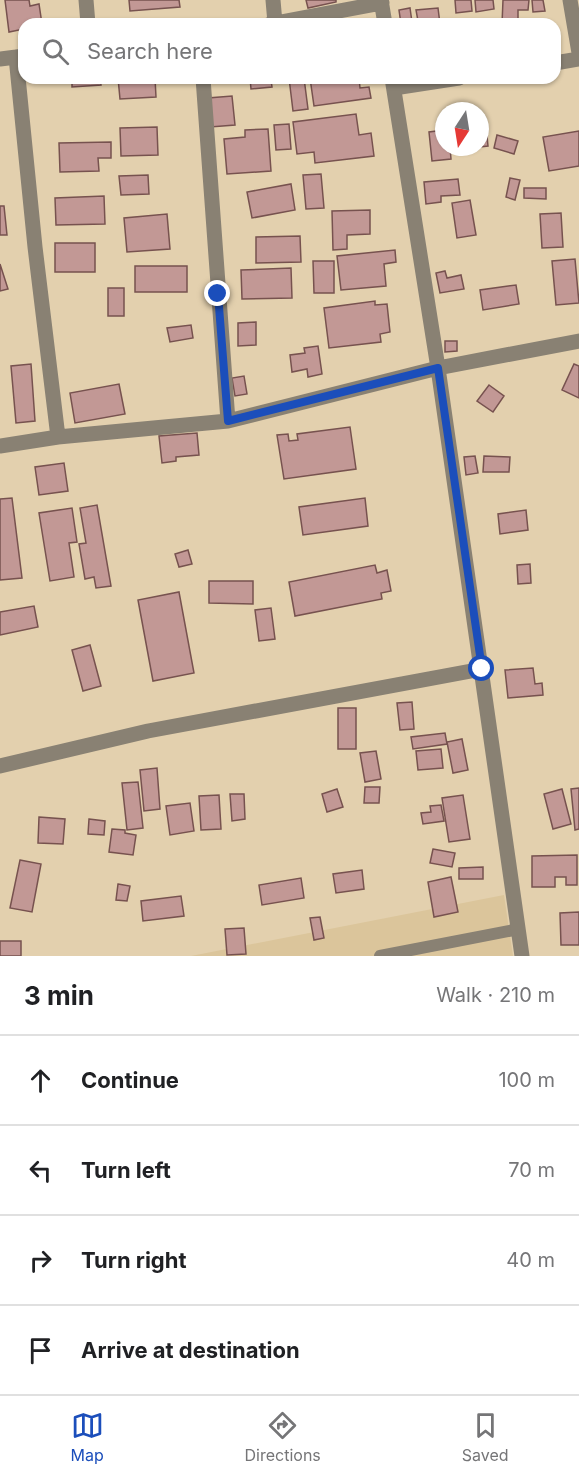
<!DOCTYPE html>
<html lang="en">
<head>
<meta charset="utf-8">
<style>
	:root { --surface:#fff; --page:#f2f2f2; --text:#202124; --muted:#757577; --line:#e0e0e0; --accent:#1b4ebb }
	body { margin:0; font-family:Inter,sans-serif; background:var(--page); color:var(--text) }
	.compass { position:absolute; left:435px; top:102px; width:54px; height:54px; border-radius:50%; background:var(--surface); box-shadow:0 2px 4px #0004; rotate:192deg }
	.stop { position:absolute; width:18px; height:18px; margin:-14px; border:4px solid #1b4ebb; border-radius:50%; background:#fff }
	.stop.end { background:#1b4ebb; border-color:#fff; box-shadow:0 2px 6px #0008 }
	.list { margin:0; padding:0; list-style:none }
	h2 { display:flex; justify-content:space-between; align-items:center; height:78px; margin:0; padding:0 24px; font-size:26px }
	h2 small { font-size:20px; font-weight:400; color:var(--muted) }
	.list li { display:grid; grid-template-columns:39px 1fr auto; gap:18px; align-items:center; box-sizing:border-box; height:90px; padding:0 24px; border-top:2px solid var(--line) }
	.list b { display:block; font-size:22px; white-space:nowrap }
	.list em { font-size:20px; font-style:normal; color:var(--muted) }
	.icon { flex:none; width:33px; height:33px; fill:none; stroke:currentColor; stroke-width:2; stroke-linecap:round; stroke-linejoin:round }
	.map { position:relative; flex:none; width:579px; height:956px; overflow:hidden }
	.search { position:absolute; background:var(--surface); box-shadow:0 2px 4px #0004; left:18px; right:18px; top:18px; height:66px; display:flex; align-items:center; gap:15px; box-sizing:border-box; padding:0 21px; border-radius:18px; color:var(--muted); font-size:22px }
	.sheet { height:438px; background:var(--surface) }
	nav { display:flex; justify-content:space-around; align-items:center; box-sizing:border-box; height:84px; border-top:2px solid var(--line); background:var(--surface); font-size:16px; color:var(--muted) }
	nav a { display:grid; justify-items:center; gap:3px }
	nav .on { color:var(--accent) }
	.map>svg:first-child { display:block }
	.built { fill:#dbc59b }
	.building { fill:#c29895; stroke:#77524f; stroke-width:1.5 }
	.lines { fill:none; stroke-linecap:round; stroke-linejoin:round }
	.service { stroke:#898173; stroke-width:12 }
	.minor { stroke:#898173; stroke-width:15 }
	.route { stroke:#1b4ebb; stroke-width:8 }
</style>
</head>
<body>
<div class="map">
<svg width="579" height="956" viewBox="0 0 579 956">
	<rect width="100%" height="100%" fill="#e3d0ae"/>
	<path class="built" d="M504,895L513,956H191Z"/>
	<path class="building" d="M5,0H29L30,6L39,4L42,24H24V29L9,32Z
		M129,0H179L180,7L130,11Z
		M306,0H336V2L308,8Z
		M455,0H471L472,11L456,13Z
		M475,0H493L494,9L476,12Z
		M503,0H529L528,10H518V24H502Z
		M532,0H543L545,11L533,12Z
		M410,8L412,22L418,21L416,10L438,8L440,24H401L399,10Z
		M72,78H100L101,85L72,87Z
		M118,78H155L156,97L120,99Z
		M250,78H282V79L271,80L272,87L251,89Z
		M289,78H304L308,109L293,111Z
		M310,78H359L360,88L369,87L371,98L314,106Z
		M232,96L235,125L210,127L208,98Z
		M356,114L359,135L371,133L374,156L315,163L314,152L297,154L293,122Z
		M289,124L291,149L276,150L274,125Z
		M486,126L488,146L480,147V127Z
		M157,127L158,155L121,156L120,128Z
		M268,129L271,171L227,174L224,139L245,137V130Z
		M444,130V147H450L451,159L432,161L429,132Z
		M579,131V166L549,171L543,137Z
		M497,135L518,141L514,154L494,148Z
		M111,142V158H98L99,171L60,172L59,143Z
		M321,174L324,208L306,209L303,175Z
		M148,175L149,194L121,195L119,176Z
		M510,178L520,180L515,200L506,197Z
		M458,179L460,195L441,196V202L426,204L424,182Z
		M291,184L295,210L252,218L247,192Z
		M524,188H546V199L524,198Z
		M104,196L105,224L56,225L55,198Z
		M470,200L476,235L457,238L452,203Z
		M0,206H4L7,235H0Z
		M370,210V234L347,235V249L333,250L332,211Z
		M561,213L563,247L542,248L540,214Z
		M167,214L170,249L127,252L124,218Z
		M300,236L301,262L256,263V237Z
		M55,243H95V272H55Z
		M395,250L396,262L384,264L386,286L341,290L337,256Z
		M575,259L579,303L556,305L552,261Z
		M313,261H334V293H314Z
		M0,264L8,289L0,291Z
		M135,266H187V292H135Z
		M291,268L292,298L242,299L241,270Z
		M445,271L447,278L461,275L464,289L440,293L436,273Z
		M516,285L519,304L483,310L480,290Z
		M108,288H124V316H108Z
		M375,301V305L387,304L390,332L380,334L381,342L329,348L324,308Z
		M256,322V345L238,346V323Z
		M191,325L193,338L170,342L167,328Z
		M445,341H457V351L445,352Z
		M318,346L322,374L308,377L307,369L292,372L290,355L305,353L304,348Z
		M31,364L35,421L16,423L11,366Z
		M574,364L579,366V398L562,390Z
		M244,376L247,394L235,396L232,378Z
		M119,384L125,414L75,423L70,393Z
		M489,385L504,396L493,412L477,401Z
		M350,427L356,469L284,479L277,435L288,434L289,441L298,440L297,434Z
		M197,433L199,455L176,457V461L162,463L159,436Z
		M475,456L478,473L466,475L464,457Z
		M484,456L510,457L509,472H483Z
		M64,463L68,491L39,495L35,467Z
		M12,498L22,578L0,580V499Z
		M365,498L368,526L303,535L299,507Z
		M97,505L111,586L96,588L94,577L85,579L79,544L86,543L80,508Z
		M72,508L77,542L69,543L74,577L50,581L39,513Z
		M526,510L528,530L500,534L498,514Z
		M188,550L192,564L179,567L175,554Z
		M530,564L531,583L518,584L517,565Z
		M375,565L377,573L387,570L391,591L381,593L382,599L295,616L289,582Z
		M209,581H253V604L209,603Z
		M179,592L194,673L153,681L138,600Z
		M34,606L38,627L0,635V612Z
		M271,608L275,639L259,641L255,610Z
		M90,645L101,686L83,691L72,650Z
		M533,668L535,684L542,683L543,695L508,698L505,670Z
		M412,702L414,729L400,730L397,703Z
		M338,708H356V749H338Z
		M445,733L447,744L413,749L411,737Z
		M462,739L468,770L453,773L447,742Z
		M441,749L443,768L418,770L416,751Z
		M376,751L381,779L365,782L360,753Z
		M157,768L160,809L144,811L140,770Z
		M138,782L143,828L127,830L122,783Z
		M365,787H380L379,803H364Z
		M579,788V829L575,830L571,789Z
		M337,789L343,807L327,812L322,794Z
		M562,789L571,824L553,829L544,794Z
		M230,794H244L245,819L232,821Z
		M219,795L221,829L201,830L199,796Z
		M463,795L470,839L449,842L442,798Z
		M190,803L194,831L170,835L166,806Z
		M441,805L444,821L423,824L421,813L431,812L430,806Z
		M39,817L65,819L63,844L38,843Z
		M89,819L105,821L104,835L88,834Z
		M112,829L125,830V833L136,835L133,855L109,852Z
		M433,849L455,853L452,867L430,863Z
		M577,855V885H566V877H555V887H532V856Z
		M20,860L41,864L32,912L10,908Z
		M483,867V879H459V868Z
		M362,870L364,889L336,893L333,874Z
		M451,877L458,912L434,917L428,882Z
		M301,878L304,898L262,905L259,885Z
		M118,884L130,886L127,901L116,900Z
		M181,896L184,916L143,921L141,901Z
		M579,912V945H561L560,913Z
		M320,917L324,938L314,940L310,918Z
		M244,928L246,954L227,955L225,929Z
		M0,941H21V956H0Z"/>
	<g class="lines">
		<path class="service" d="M380,956L519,929"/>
		<path class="minor" d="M86,0L88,24
			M273,0L275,23
			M381,0L385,24
			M570,0L579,53
			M270,24L382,3
			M16,57L35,247L58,437
			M0,59L24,56
			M555,63L579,59
			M203,78L228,421
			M392,78L438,368L522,956
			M394,88L459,78
			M0,446L58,437L228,421L438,368L579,341
			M0,766L148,731L482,669"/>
	</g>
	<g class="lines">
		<path class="route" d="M218,294L228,421L438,368L482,669"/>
	</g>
</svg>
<svg class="compass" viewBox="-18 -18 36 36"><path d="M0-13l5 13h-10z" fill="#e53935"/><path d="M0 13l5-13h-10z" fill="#757577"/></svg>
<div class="stop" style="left:482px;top:669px"></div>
<div class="stop end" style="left:218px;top:294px"></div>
<div class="search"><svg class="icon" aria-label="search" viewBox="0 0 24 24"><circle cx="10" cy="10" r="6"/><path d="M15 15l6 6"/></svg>Search here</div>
</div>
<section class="sheet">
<h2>3 min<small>Walk · 210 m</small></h2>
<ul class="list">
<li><svg class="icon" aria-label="ahead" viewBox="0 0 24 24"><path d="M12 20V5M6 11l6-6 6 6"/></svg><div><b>Continue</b></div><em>100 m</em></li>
<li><svg class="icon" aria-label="left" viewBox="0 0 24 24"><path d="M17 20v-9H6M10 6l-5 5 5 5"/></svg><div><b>Turn left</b></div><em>70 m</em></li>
<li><svg class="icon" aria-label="right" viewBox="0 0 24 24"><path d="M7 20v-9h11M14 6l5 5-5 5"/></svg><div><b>Turn right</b></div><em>40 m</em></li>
<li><svg class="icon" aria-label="arrive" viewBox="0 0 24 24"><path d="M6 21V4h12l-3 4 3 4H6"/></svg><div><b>Arrive at destination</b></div></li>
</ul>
</section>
<nav>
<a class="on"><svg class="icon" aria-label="map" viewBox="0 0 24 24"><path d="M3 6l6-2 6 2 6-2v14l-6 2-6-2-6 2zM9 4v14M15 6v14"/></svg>Map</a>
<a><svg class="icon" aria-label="directions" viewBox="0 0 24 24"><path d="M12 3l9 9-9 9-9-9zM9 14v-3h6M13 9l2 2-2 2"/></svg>Directions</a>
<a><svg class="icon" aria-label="saved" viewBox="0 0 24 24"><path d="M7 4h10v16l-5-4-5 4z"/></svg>Saved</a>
</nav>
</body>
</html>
